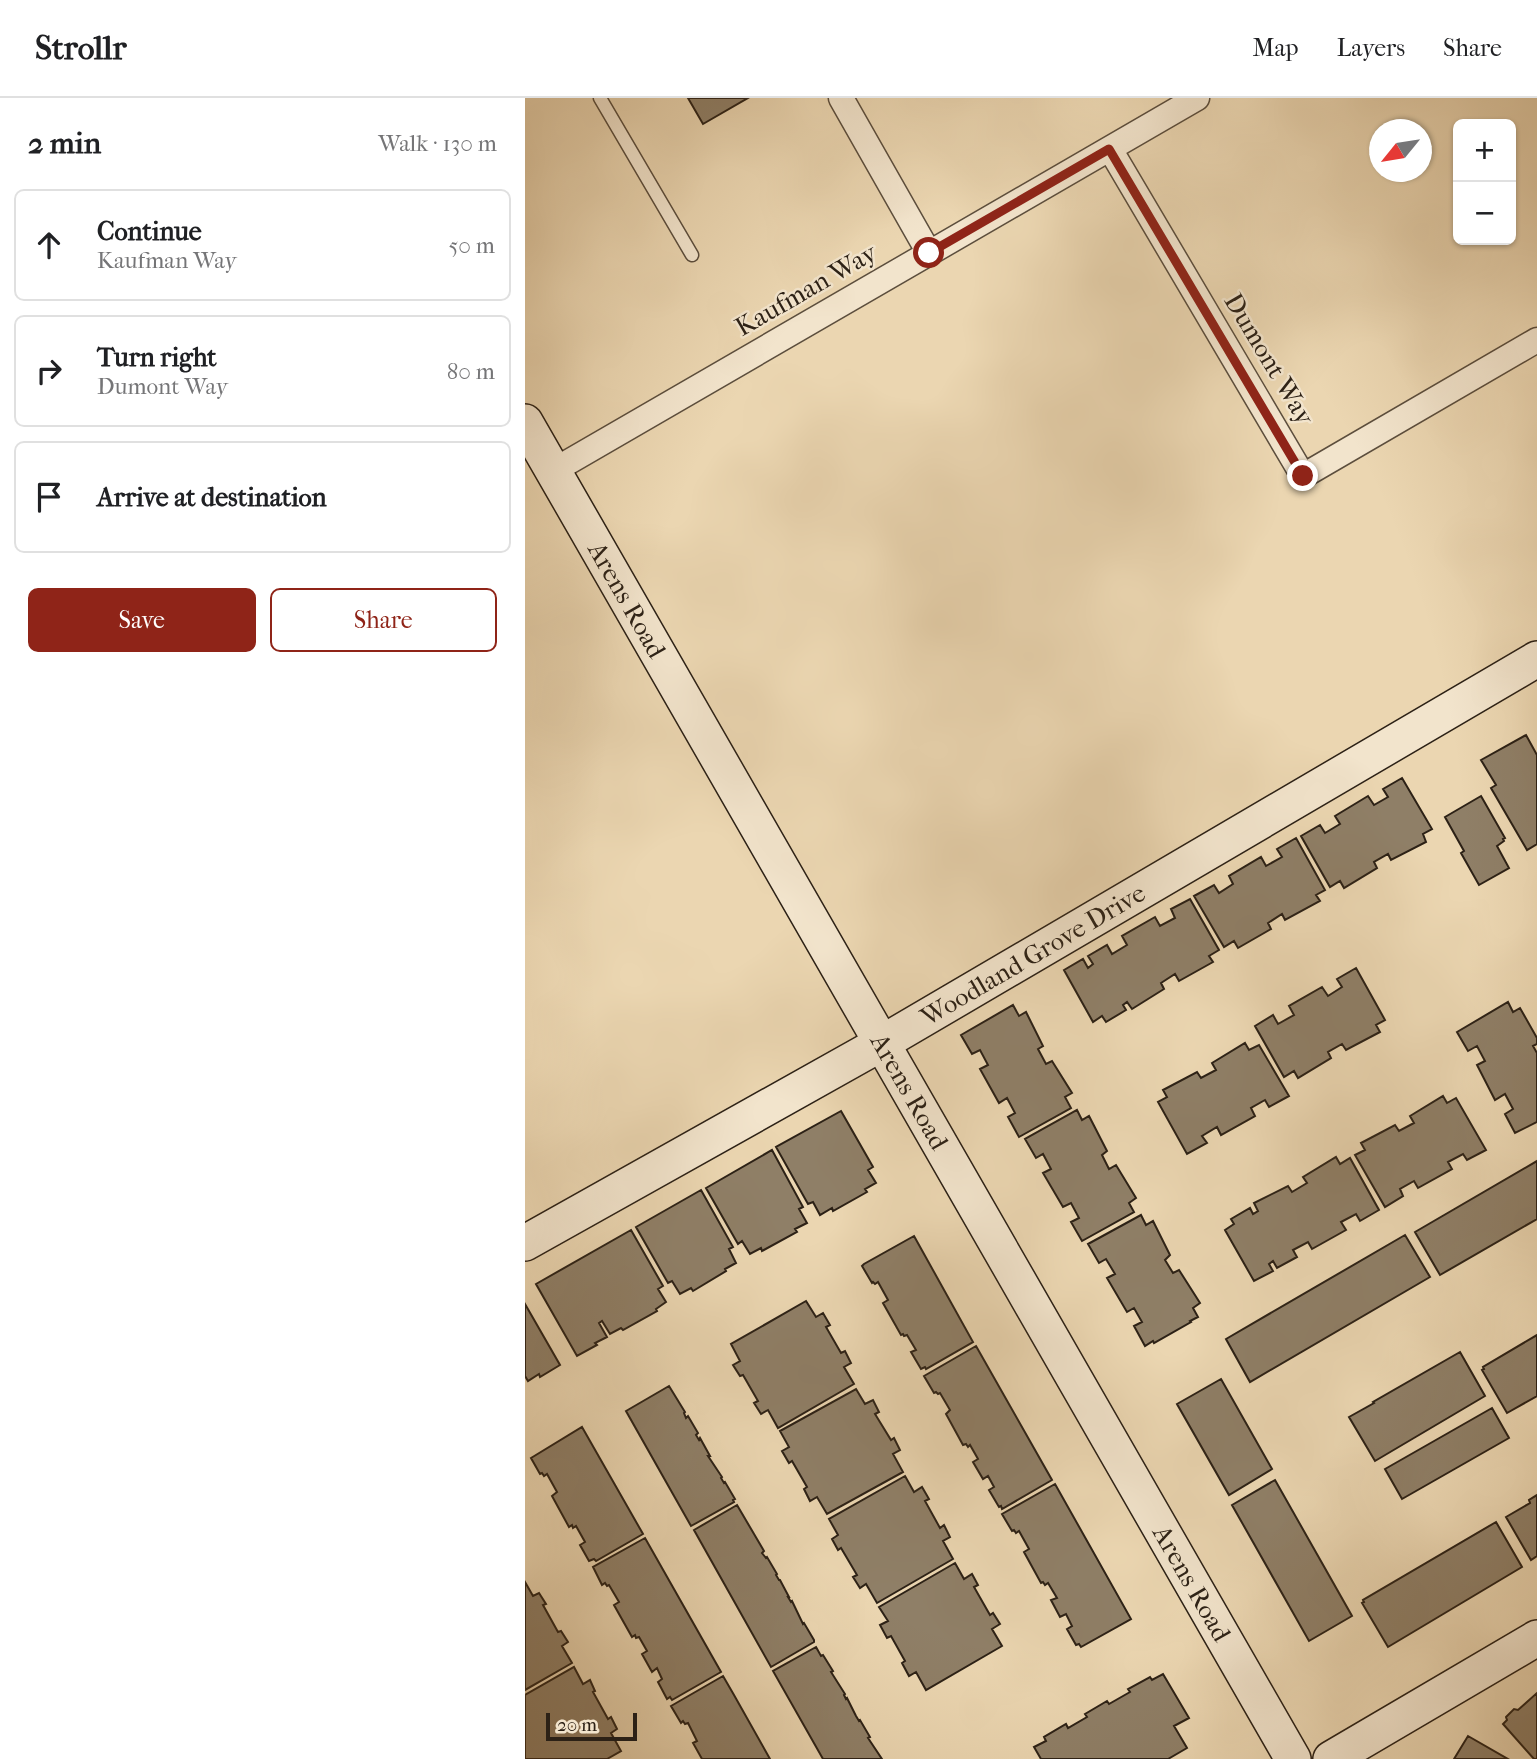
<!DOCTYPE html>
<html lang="en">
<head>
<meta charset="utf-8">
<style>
	:root { --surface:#fff; --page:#f6f6f6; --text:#202124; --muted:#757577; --line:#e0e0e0; --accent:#8f2418 }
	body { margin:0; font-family:"IM FELL French Canon",serif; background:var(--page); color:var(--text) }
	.controls { position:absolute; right:21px; top:21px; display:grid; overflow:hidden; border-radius:10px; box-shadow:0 2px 5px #0004 }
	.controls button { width:63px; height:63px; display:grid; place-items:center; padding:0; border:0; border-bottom:2px solid var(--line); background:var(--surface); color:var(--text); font:35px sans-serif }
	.compass { position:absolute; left:844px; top:21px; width:63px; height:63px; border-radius:50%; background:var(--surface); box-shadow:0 2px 5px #0004; rotate:240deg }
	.scale { position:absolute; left:21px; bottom:18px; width:91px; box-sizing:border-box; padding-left:7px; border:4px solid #2c2116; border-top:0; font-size:19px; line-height:24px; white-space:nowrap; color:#2c2116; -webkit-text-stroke:5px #f2e4cc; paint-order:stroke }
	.stop { position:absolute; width:21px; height:21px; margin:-16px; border:5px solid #8f2418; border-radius:50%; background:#fff }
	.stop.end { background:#8f2418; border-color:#fff; box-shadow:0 2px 7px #0008 }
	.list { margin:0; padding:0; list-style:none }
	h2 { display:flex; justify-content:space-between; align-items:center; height:91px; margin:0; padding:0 28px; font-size:30px }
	h2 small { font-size:23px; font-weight:400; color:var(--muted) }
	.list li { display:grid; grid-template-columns:46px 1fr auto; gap:21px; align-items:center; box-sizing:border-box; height:112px; margin:0 14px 14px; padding:0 14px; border:2px solid var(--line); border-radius:10px }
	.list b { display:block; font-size:26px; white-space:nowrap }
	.list p { margin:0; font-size:23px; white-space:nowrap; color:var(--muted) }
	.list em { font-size:23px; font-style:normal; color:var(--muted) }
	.actions { display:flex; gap:14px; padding:21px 28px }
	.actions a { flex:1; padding:16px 0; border:2px solid var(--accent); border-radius:10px; text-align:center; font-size:24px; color:var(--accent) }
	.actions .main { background:var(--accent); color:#fff }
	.icon { flex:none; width:38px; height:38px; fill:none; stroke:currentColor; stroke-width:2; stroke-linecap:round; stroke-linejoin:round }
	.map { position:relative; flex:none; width:1012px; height:1661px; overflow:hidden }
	header { display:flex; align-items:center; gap:42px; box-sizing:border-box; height:98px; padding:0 35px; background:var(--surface); border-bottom:2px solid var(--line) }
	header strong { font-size:33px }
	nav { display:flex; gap:38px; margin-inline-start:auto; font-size:24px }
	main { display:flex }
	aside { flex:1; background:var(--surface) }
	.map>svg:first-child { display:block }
	.building { fill:#8f7f67; stroke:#2c2116; stroke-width:2 }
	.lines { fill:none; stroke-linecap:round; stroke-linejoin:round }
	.lane-casing { stroke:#5c4e3d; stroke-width:15 }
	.street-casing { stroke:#5c4e3d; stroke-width:27 }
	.secondary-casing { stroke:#2c2116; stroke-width:38 }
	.lane { stroke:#f2e4cc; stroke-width:12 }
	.street { stroke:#f2e4cc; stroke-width:24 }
	.secondary { stroke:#f2e4cc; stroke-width:35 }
	.route { stroke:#8f2418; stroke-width:9 }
	.labels { text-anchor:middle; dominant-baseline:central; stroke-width:5; stroke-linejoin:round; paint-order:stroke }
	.street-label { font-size:26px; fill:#2c2116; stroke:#f2e4cc }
</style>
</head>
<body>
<header>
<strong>Strollr</strong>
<nav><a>Map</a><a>Layers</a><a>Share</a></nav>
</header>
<main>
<aside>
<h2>2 min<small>Walk · 130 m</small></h2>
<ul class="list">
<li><svg class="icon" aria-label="ahead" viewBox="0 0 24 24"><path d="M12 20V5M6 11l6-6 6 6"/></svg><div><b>Continue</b><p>Kaufman Way</p></div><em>50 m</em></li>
<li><svg class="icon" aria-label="right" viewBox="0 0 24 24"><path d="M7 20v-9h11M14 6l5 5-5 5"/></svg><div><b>Turn right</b><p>Dumont Way</p></div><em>80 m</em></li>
<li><svg class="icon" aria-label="arrive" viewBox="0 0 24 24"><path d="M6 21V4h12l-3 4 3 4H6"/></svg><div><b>Arrive at destination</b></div></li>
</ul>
<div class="actions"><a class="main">Save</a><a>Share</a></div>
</aside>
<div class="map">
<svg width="1012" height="1661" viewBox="0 0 1012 1661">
	<rect width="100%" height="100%" fill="#ebd6b1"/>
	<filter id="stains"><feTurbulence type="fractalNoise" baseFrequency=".00286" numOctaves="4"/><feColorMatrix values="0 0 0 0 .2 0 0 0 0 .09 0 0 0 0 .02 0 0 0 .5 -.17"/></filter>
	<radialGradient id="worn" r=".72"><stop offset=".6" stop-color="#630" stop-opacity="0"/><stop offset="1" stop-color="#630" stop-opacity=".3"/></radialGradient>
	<path class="building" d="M163,0H223L178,26Z
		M1001,637L1012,657V746L1002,752L966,690L971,687L956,662Z
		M877,680L907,731L898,736L901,744L866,762L863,756L849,764L852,770L819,790L815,783L805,789L776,738L795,727L800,735L815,726L810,718L843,698L849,707L863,699L858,691Z
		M956,698L980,740L978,741L979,743L972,748L984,770L954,787L936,755L939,753L920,719Z
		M771,740L800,792L791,797L795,803L760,822L757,816L743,825L746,831L713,850L709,843L699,849L669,798L689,787L694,795L708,786L704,778L736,759L741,768L757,759L752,751Z
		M665,801L694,852L684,858L688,864L654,883L650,876L636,885L639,891L607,911L602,904L598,907L601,912L581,924L577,918L568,924L539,872L558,861L563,870L568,866L563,858L582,847L587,856L602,847L597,838L630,819L635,828L650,820L646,811Z
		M831,870L860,922L851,927L855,934L821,952L817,946L803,954L806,960L773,980L769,973L759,979L730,928L748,917L753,926L769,917L764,908L797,889L803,898L817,889L812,881Z
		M983,904L988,914L995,910L1012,940V946L1008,948L1012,955V1024L990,1035L980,1016L988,1011L980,996L970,1002L952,967L960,963L952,948L943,953L932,934Z
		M488,907L494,918L501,914L518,948L513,951L521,966L527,963L547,995L540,999L546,1010L494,1039L483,1019L490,1015L482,1000L474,1005L455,971L463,967L455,952L447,956L436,937Z
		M720,945L724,952L734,947L764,998L744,1009L740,1002L726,1010L730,1018L696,1037L692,1029L677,1038L682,1045L662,1056L633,1004L642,999L638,992L672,974L676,980L691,972L687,965Z
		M918,998L922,1005L931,1000L961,1052L942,1062L938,1056L923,1064L927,1071L893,1090L889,1083L875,1091L878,1098L860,1109L830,1057L840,1052L836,1045L870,1027L874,1033L889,1025L885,1018Z
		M552,1012L557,1022L564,1018L582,1053L577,1057L584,1071L591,1067L611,1100L604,1105L609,1114L557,1143L546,1124L554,1120L546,1105L538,1109L518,1075L526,1071L518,1056L511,1060L500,1041Z
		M316,1013L348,1069L343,1072L351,1085L340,1091L342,1094L308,1113L307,1110L295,1117L288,1104L283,1106L251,1049Z
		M247,1052L278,1109L274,1111L282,1125L270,1131L272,1134L237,1153L236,1150L225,1156L217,1143L213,1146L181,1090Z
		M811,1059L815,1066L825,1060L854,1112L835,1123L831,1116L816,1124L821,1132L787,1151L783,1144L768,1152L772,1159L752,1170L748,1163L744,1166L748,1173L729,1183L700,1132L709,1126L706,1121L725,1110L728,1116L733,1113L729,1105L763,1088L767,1094L782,1085L778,1079Z
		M1012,1063V1121L915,1177L890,1134Z
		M176,1092L208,1149L204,1151L211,1165L200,1171L201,1173L168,1193L166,1190L155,1196L147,1183L143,1185L111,1129Z
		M616,1117L621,1127L628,1123L645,1157L640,1162L648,1175L654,1172L675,1205L668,1210L673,1219L665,1223L666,1224L629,1245L628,1243L620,1248L609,1228L617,1224L609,1210L602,1214L582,1180L590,1176L581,1161L574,1165L563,1146Z
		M106,1132L138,1188L133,1191L141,1204L131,1211L132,1213L98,1232L96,1230L85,1236L77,1223L74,1225L82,1239L70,1245L72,1247L52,1258L11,1186Z
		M880,1137L905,1179L725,1284L701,1241Z
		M389,1138L448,1244L401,1271L400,1269L396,1271L386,1254L391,1252L382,1237L379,1238L378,1236L376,1237L358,1205L363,1202L353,1184L350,1186L348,1184L347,1185L337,1168L339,1166Z
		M281,1203L291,1219L298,1215L305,1227L301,1229L316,1255L320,1253L326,1265L319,1269L329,1286L253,1330L243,1312L236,1316L229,1305L233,1303L218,1277L215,1278L208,1267L215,1263L206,1246Z
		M0,1206L35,1267L15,1279L14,1276L3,1283L0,1278Z
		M1012,1237V1298L982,1315L957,1272L959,1271L958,1269Z
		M451,1248L527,1382L477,1411L476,1408L474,1409L464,1392L469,1389L463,1378L458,1381L448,1364L453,1361L445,1347L443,1349L441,1346L438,1347L421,1316L425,1312L415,1295L413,1296L411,1294L409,1295L399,1278Z
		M935,1254L960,1298L850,1363L824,1319L849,1305L848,1304Z
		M696,1281L747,1371L704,1397L652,1306Z
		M144,1288L160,1314L159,1315L161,1320L163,1318L173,1335L171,1337L174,1342L175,1340L185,1358H183L197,1379L196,1380L199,1385L200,1384L210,1401L208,1402L209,1404L166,1428L101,1313Z
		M331,1291L340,1306L348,1302L354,1314L350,1316L366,1342L369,1340L375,1352L368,1356L378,1374L302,1416L292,1399L285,1403L279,1391L282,1389L267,1363L264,1365L257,1353L264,1349L255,1333Z
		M967,1310L984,1340L877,1401L860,1371Z
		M57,1329L118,1436L71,1463L69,1461L64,1463L55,1447L60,1444L51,1428L48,1430L47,1427L44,1429L27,1398L32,1394L22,1376L19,1378L17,1375L15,1376L6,1360Z
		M380,1378L389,1394L397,1389L404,1401L400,1403L415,1430L419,1427L425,1439L418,1443L428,1461L352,1505L341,1486L335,1490L328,1479L332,1477L316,1450L313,1452L307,1441L313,1437L304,1421Z
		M750,1382L827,1518L784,1543L707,1407Z
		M530,1386L606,1521L556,1549L554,1546L551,1547L542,1531L547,1528L541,1516L535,1519L526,1502L532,1500L523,1485L520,1487L518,1484L516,1485L499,1454L504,1451L494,1433L491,1435L489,1432L487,1433L477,1416Z
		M1012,1397V1458L1006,1462L981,1419L1005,1405L1004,1402Z
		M212,1407L239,1453L237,1455L241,1460L242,1459L252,1476L251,1477L254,1482H255L264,1499H263L266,1504L267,1503L278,1526L279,1525L289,1542V1544L246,1569L169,1432Z
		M971,1424L997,1469L863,1549L837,1505L839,1504L838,1502Z
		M120,1440L196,1574L147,1602L145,1599L142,1601L133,1584L137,1581L132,1570L127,1574L117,1556L122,1553L114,1539L111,1540L110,1537L107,1539L89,1507L94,1504L84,1487L82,1488L80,1485L77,1487L68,1469Z
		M430,1465L439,1481L447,1476L453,1487L449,1489L465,1517L468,1515L475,1526L467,1531L477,1548L401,1592L391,1574L384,1578L377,1565L380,1563L366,1538L362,1540L355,1527L363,1523L354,1509Z
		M0,1484L8,1498L14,1495L21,1506L18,1507L33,1534L36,1533L43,1544L37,1548L47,1565L0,1592Z
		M291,1549L296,1558L298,1557L308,1573L306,1574L320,1596L319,1597L321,1601L322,1600L331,1618L334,1623L335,1622L345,1639L343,1640L357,1661H298L248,1573Z
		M49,1569L58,1586L65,1582L70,1593L68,1594L83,1621L86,1619L92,1631L86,1635L96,1653L82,1661H0V1597Z
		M638,1576L664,1620L649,1628L662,1650L643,1661H516L509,1649L521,1643L519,1639L541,1626L543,1630L562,1619L560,1616L582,1603L584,1606L605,1594L603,1591L625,1579L627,1582Z
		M198,1578L209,1597L245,1661H177L168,1645L172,1643L163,1625L160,1626L158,1623L156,1625L146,1608Z
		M1012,1595V1661H1009L978,1626L982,1622L981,1619L989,1611L993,1612Z
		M943,1638L983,1661H929Z"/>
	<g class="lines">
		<g class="lane-casing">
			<path id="lane" d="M75,0L167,157"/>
		</g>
		<g class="street-casing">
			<path id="street" d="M316,0L404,155
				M585,51L778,378L1012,242
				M28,373L672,0"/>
		</g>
		<g class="secondary-casing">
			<g id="secondary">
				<path id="s1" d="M0,324L768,1661"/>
				<path id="s2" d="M0,1145L357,945L1012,561"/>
				<path d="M806,1661L1012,1540"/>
			</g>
		</g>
		<use href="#lane" class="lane"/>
		<use href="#street" class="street"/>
		<use href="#secondary" class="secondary"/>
	</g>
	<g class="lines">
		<path class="route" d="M404,155L584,51L778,378"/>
	</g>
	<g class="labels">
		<g class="street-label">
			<text transform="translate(281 192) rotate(-30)">Kaufman Way</text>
			<text transform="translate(744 261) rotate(59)">Dumont Way</text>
			<text stroke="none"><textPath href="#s1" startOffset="205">Arens Road</textPath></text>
			<text stroke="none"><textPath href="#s2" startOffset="584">Woodland Grove Drive</textPath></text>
			<text stroke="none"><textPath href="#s1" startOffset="772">Arens Road</textPath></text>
			<text stroke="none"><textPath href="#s1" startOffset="1339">Arens Road</textPath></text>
		</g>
	</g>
	<rect width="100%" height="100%" filter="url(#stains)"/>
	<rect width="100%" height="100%" fill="url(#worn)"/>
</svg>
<div class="controls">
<button>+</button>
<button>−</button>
</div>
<svg class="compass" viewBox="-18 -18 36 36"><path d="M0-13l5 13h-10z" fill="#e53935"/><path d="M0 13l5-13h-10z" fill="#757577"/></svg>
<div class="scale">20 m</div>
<div class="stop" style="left:404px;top:155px"></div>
<div class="stop end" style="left:778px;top:378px"></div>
</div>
</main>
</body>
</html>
